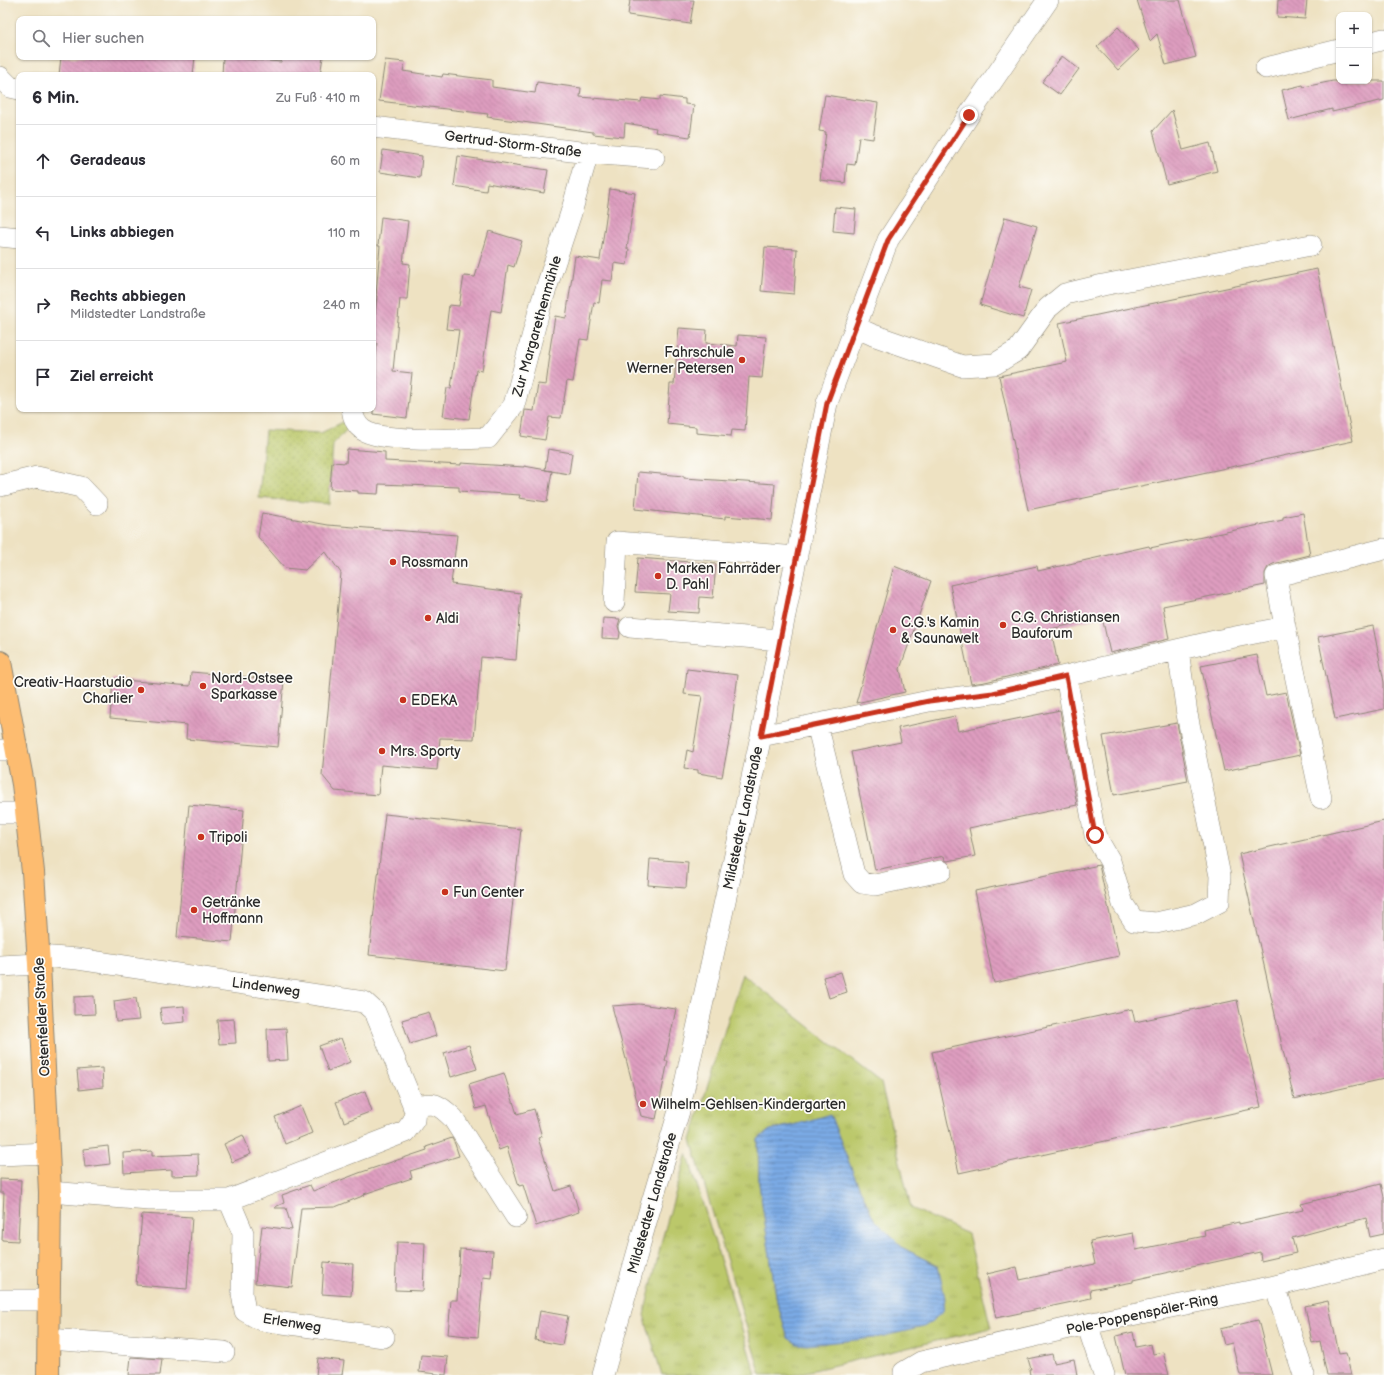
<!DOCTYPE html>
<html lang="de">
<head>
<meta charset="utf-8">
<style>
	:root { --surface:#fff; --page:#f2f2f3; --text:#2b2b33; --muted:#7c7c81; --line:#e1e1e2 }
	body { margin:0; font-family:"Balsamiq Sans",sans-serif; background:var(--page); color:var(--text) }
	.controls { position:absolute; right:12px; top:12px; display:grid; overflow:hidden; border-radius:8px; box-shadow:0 1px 3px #0004 }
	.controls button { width:36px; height:36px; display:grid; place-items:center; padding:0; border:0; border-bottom:1px solid var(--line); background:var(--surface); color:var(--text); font:20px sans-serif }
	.stop { position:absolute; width:12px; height:12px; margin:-9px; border:3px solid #c8321e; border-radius:50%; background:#fff }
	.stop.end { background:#c8321e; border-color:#fff; box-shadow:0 1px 4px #0008 }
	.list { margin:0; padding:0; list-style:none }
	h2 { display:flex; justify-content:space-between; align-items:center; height:52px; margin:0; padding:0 16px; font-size:17px }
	h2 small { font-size:13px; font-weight:400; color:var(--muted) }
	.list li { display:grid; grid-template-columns:26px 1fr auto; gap:12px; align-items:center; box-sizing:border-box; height:72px; padding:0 16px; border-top:1px solid var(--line) }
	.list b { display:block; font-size:15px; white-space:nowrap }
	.list p { margin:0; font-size:13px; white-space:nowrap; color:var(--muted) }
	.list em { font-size:13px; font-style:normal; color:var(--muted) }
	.icon { flex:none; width:22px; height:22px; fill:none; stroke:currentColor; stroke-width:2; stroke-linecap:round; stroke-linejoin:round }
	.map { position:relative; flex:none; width:1384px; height:1375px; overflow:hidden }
	.search { position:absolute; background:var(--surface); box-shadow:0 1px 3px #0004; left:16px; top:16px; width:360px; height:44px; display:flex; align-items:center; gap:10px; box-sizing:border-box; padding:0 14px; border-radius:8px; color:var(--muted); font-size:15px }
	.panel { position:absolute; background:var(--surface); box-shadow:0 1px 3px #0004; left:16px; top:72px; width:360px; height:340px; border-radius:8px }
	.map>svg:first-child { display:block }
	.grass { fill:url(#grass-tufts); stroke:#737a4a; fill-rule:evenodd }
	.park { fill:url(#park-dots); stroke:#737a4a }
	.water { fill:url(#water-rules); stroke:#536a88 }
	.building { fill:url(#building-back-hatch) }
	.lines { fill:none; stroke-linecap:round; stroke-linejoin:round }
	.minor-casing { stroke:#8c8676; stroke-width:22 }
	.major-casing { stroke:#8c8676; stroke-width:24 }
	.minor { stroke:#fff; stroke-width:21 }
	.major { stroke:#fdbc70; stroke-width:22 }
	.route { stroke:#c8321e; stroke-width:5 }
	.poi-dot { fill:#c8321e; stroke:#fdfcf7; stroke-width:1.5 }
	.labels { text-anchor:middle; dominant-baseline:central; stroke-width:3.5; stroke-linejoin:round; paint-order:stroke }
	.street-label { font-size:14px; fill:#2b2b2b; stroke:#fdfcf7 }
	.poi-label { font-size:14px; fill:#2b2b2b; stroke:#fdfcf7; text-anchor:start }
</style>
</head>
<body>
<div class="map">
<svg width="1384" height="1375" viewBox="0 0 1384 1375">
	<defs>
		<pattern id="grass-tufts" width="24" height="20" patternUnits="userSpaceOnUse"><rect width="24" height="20" fill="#bbc86a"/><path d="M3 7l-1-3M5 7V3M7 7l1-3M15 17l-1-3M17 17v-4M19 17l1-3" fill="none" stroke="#a1ac5c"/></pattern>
		<pattern id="park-dots" width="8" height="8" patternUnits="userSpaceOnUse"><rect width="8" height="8" fill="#bbc86a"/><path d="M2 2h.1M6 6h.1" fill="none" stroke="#a1ac5c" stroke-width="1.8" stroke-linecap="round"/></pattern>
		<pattern id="water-rules" width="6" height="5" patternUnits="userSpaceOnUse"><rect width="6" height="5" fill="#7baae5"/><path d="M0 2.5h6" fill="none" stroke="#658bba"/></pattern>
		<pattern id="building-back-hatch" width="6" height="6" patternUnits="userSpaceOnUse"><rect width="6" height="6" fill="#de9dbf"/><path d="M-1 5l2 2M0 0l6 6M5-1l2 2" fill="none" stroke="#b4809b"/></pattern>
	</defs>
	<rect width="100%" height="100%" fill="#fdfcf7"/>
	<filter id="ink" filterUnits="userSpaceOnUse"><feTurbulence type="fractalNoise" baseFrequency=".025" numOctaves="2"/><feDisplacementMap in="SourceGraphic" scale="8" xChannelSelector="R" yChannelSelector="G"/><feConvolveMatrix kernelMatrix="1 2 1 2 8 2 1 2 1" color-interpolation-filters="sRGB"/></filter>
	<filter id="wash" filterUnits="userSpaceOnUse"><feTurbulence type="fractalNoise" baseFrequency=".012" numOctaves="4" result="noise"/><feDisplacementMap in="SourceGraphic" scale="16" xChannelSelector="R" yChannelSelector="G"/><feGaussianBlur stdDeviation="0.9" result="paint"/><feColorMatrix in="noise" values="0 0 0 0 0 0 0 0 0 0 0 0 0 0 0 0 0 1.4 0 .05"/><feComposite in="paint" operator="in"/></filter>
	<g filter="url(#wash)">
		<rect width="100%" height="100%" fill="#eee2c2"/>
		<path class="grass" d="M742,974L881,1083L911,1208L968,1234L991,1328L793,1375H761L691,1140ZM797,1124L856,1180L874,1219L903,1248L938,1266L788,1338L777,1302L759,1183L758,1140L770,1130Z
			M687,1153L756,1375H662L644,1315L663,1236Z"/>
		<path class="park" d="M345,421L350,426L333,444L329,504L259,498L265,430L321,433Z"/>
		<path class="water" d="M830,1114L856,1180L874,1219L903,1248L938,1266L945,1298L943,1312L924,1327L875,1338L807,1345L797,1344L788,1338L777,1302L759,1184L758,1139L770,1130L797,1124Z"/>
		<g id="blocks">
			<path class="building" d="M630,0H694L690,24L628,15Z
				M1137,0H1180L1196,57L1166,65L1157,34L1150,41Z
				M1278,0H1307L1305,19L1277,17Z
				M1118,27L1139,50L1118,70L1097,47Z
				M1062,56L1079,69L1060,95L1042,82Z
				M61,57H195L193,75H59Z
				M223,57L281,62V57H323L320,75H222Z
				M385,60L405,62L403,71L442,77L443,74L492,80V87L535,93L537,82L581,88L580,97L641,102L642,98L660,100V96L685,99V104L694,105L690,137L655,132L656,128L625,123L624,137L593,134V132L487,117L488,114L379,101Z
				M1333,81H1384V100L1332,112V109L1289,120L1282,90L1303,85L1304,87Z
				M825,95L878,103L873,139L859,137L855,165L847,164L845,183L820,180L826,132L819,131Z
				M1172,110L1183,150L1210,143L1217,171L1167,184L1153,131Z
				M383,150L422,156L420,178L380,172Z
				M458,156L548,170L544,193L487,183L486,191L454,186Z
				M610,189L635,193L627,249H629L627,265L614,263L612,281L602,280L599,303L594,302L588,340L580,339L573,382L567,381L561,418L549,417L545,440L521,436L525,410L534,411L538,384L546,385L550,355H549L555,316L566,318L575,256L600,260Z
				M835,207L856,209L854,233L833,231Z
				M381,217L408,221L403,263L410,264L407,299H400L393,371L412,373L407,418L373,414V382L377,343H373V332L377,296H376L380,246H378Z
				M1005,217L1037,226L1019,287L1031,290L1023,318L980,305Z
				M489,231L522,241L514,267L508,265L501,312L491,310L482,371L476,370L469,419L443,416L447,388H451L459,330L446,329L449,305L459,306L464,276L475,277Z
				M765,247L797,249L794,294L761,291Z
				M1317,269L1353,441L1028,510L999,376L1067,362L1059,323Z
				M679,328L707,330L706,343L737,346L738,335L766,337L762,378L749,377L745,431L732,430L731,436L696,433V427L667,424L670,384H674Z
				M347,449L385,452V461L461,465V463L524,467V466L552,471L547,502L519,498L520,495L459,491V487L379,484L378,494L358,493V491L330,489L332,462L346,463Z
				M548,449L572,453L569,474L545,470Z
				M638,472L684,476V478L775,484L772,520L725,516V519L635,509Z
				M262,513L328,525L457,535L451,584L521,593L516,660L481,657L474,739L440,738L437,770L381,765L378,795L335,791L322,775L341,573L325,551L305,570L285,568L258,537Z
				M1303,513L1310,555L1273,564L1268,567L1265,573V585L1163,606L1169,639L1110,653L1102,617L1051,629L1058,665L985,682L971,684L950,585L1037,566L1038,571L1149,546L1150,548L1283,520V517Z
				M638,558L716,564L713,598L700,597L699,613L668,611L670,594L635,592Z
				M894,566L931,581L900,669L905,692L856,703Z
				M603,618L620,619L618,626L620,633L619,639L602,638Z
				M1373,626L1384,682V709L1335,719L1318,637Z
				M1257,655L1266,696L1286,692L1300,755L1224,771L1201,666Z
				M687,669L738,675L732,720H733L722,777L698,773V770L684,768L687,750L693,752L702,696L684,694Z
				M191,672L284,680L278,747L186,739L187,725L110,718L113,679L190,686Z
				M1060,710L1077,805L969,828L975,856L947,861L945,860L944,856L875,870L851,752L901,742L898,728L955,716L958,731Z
				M1177,723L1188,781L1114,795L1103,736Z
				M189,805L244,810L232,942L177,937Z
				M385,814L521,829L505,971L369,955Z
				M1384,821V1079L1294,1099L1239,854Z
				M650,859L688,862L686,888L648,885Z
				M1099,865L1119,956L994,983L975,891Z
				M841,972L847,992L829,998L823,977Z
				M94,996L95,1014L74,1015V997Z
				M136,998L139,1020L116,1022L114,1001Z
				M1237,1000L1261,1107L959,1173L932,1052L1132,1009L1135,1022Z
				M639,1004L676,1009L665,1061H668L656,1119L641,1116L612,1006Z
				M184,1006L185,1022L162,1024L160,1008Z
				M429,1012L436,1036L410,1044L402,1020Z
				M234,1019L236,1043L219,1044L217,1020Z
				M286,1028L288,1060L268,1061L267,1029Z
				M341,1038L350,1062L328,1071L319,1046Z
				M469,1045L477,1069L451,1077L444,1053Z
				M102,1068L103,1087L79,1090L77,1070Z
				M504,1073L517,1114L534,1109L542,1137L538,1138L555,1191L571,1186L579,1212L536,1226L523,1185L519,1186L507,1147L499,1150L486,1106L476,1109L469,1084Z
				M365,1091L372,1111L344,1122L336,1102Z
				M301,1106L312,1133L285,1144L275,1117Z
				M243,1135L251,1154L232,1162L224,1144Z
				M452,1138L455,1144L459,1156L410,1171L412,1178L364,1194L365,1195L335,1207L301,1208L292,1287L255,1283L262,1226L292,1230L286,1208H275V1207L284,1203L282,1195L310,1185L313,1191L359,1173L427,1150L426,1147Z
				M108,1146L110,1164L85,1167L83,1149Z
				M152,1151V1156L198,1154L199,1175L172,1176V1170L124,1173L123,1153Z
				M0,1179L21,1180L18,1241L2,1240L4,1193H0Z
				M1381,1184L1384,1197V1234L1370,1237L1366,1218L1292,1238L1296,1253L1261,1261L1260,1252L1133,1280V1282L1090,1290L1091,1298L996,1318L987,1274L1017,1267L1020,1280L1095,1264L1090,1241L1133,1233L1136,1250L1205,1236L1204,1230L1239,1222V1224L1303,1210L1301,1204Z
				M142,1214L192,1217L187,1289L136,1285Z
				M397,1242L425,1243L423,1291L395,1290Z
				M460,1249L493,1251L491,1278L483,1277L478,1337L448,1334L451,1300H457Z
				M324,1262L353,1264L351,1296L322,1294Z
				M1328,1301L1339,1354L1346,1353L1351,1375H1327L1320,1341L1312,1343L1305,1306Z
				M540,1311L568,1316L562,1345L535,1340Z
				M1258,1320L1272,1375H1240L1232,1343L1224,1345L1220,1329Z
				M1133,1332L1136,1347L1151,1344L1153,1354L1163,1352L1169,1375H1125L1116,1336Z
				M1052,1354L1054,1363L1074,1359L1077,1375H1030L1029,1369H1031L1028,1359Z
				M421,1355L448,1357L446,1375L419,1372Z
				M131,1357L162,1359L160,1375H129Z
				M318,1358L344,1361L342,1375H316Z"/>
		</g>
	</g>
	<g filter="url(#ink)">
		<use href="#blocks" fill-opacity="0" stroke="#8c8676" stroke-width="1"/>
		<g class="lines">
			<g class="minor-casing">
				<path id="minor" d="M1369,43L1384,39
					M1266,68L1339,50
					M0,77L10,87L19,89
					M373,127L588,153L654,158
					M0,236L19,238
					M855,327L873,335L962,366L995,364L1018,350L1048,308L1065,294L1103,285L1311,245
					M352,409C353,417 356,425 363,430C381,443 464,439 488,438L514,405L540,307L571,213L588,153
					M0,486L37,477L81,487L97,504
					M614,602L617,542L797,557
					M630,627L779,640
					M1066,676L1095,835L1110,861L1123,904L1134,921L1156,923L1196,914L1219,902L1220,876L1187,714L1178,650
					M817,724L854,874L862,883L875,885L941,871
					M761,736L929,701L993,693L1215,641L1285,627
					M0,750H17
					M1321,798L1285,627L1276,576L1384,549
					M0,813H26
					M39,956L78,959L364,1002L375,1012L415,1109L414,1120L405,1132L229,1200H149L50,1192
					M0,966L39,964
					M413,1106C435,1103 436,1102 453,1118L516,1217
					M0,1155L48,1153
					M229,1200L243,1233L242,1294L245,1311L261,1320L384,1337
					M1275,1286L1304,1375
					M0,1300H49
					M1087,1324L1104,1375
					M49,1339L224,1352
					M603,1375L646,1222L679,1111L761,736L827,403L888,240L969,115L1048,0
					M904,1375V1372L921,1362L1087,1324L1275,1286L1384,1259"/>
			</g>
			<g class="major-casing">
				<path id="major" d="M0,662L23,784L33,872L39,964L50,1192L48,1375"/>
			</g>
			<use href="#minor" class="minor"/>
			<use href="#major" class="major"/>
		</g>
	</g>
	<g class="lines" filter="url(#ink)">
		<path class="route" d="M969,115L888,240L827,403L761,736L929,701L993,693L1066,676L1095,835"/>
	</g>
	<g class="poi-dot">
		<circle cx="742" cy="360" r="4"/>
		<circle cx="393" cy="562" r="4"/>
		<circle cx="658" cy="576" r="4"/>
		<circle cx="428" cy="618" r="4"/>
		<circle cx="1003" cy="625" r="4"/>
		<circle cx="893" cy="630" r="4"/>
		<circle cx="203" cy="686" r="4"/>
		<circle cx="141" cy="690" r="4"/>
		<circle cx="403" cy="700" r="4"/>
		<circle cx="382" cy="751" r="4"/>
		<circle cx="201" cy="837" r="4"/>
		<circle cx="445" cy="892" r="4"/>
		<circle cx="194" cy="910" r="4"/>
		<circle cx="643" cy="1104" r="4"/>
	</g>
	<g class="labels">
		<g class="street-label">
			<text transform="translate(513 144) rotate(7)">Gertrud-Storm-Straße</text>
			<text transform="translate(537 326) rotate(-74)">Zur Margarethenmühle</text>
			<text transform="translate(743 818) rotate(-78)">Mildstedter Landstraße</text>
			<text transform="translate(266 987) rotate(8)">Lindenweg</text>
			<text transform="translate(42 1017) rotate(-93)">Ostenfelder Straße</text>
			<text transform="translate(652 1203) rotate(-74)">Mildstedter Landstraße</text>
			<text transform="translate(1142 1314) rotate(-12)">Pole-Poppenspäler-Ring</text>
			<text transform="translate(292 1323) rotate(9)">Erlenweg</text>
		</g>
		<g class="poi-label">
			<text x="734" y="352" text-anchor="end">Fahrschule<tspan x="734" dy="16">Werner Petersen</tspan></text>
			<text x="401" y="562">Rossmann</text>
			<text x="666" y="568">Marken Fahrräder<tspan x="666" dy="16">D. Pahl</tspan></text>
			<text x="1011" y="617">C.G. Christiansen<tspan x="1011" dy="16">Bauforum</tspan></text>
			<text x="436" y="618">Aldi</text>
			<text x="901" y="622">C.G.'s Kamin<tspan x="901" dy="16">&amp; Saunawelt</tspan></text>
			<text x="211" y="678">Nord-Ostsee<tspan x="211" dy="16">Sparkasse</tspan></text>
			<text x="133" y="682" text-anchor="end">Creativ-Haarstudio<tspan x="133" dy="16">Charlier</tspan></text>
			<text x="411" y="700">EDEKA</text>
			<text x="390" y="751">Mrs. Sporty</text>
			<text x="209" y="837">Tripoli</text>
			<text x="453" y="892">Fun Center</text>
			<text x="202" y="902">Getränke<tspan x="202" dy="16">Hoffmann</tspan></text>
			<text x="651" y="1104">Wilhelm-Gehlsen-Kindergarten</text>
		</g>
	</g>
</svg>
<div class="controls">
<button>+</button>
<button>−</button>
</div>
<div class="stop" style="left:1095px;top:835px"></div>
<div class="stop end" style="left:969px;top:115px"></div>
<div class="search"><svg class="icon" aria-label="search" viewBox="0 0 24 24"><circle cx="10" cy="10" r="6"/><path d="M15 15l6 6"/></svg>Hier suchen</div>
<section class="panel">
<h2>6 Min.<small>Zu Fuß · 410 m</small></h2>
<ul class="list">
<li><svg class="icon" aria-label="ahead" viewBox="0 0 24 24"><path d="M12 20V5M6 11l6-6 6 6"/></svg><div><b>Geradeaus</b></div><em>60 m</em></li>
<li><svg class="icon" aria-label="left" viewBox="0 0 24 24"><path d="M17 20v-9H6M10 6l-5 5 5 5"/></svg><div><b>Links abbiegen</b></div><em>110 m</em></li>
<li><svg class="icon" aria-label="right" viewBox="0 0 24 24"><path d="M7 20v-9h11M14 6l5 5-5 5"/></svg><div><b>Rechts abbiegen</b><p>Mildstedter Landstraße</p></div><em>240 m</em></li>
<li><svg class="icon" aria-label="arrive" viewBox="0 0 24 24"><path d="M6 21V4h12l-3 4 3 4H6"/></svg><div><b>Ziel erreicht</b></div></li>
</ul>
</section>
</div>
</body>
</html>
